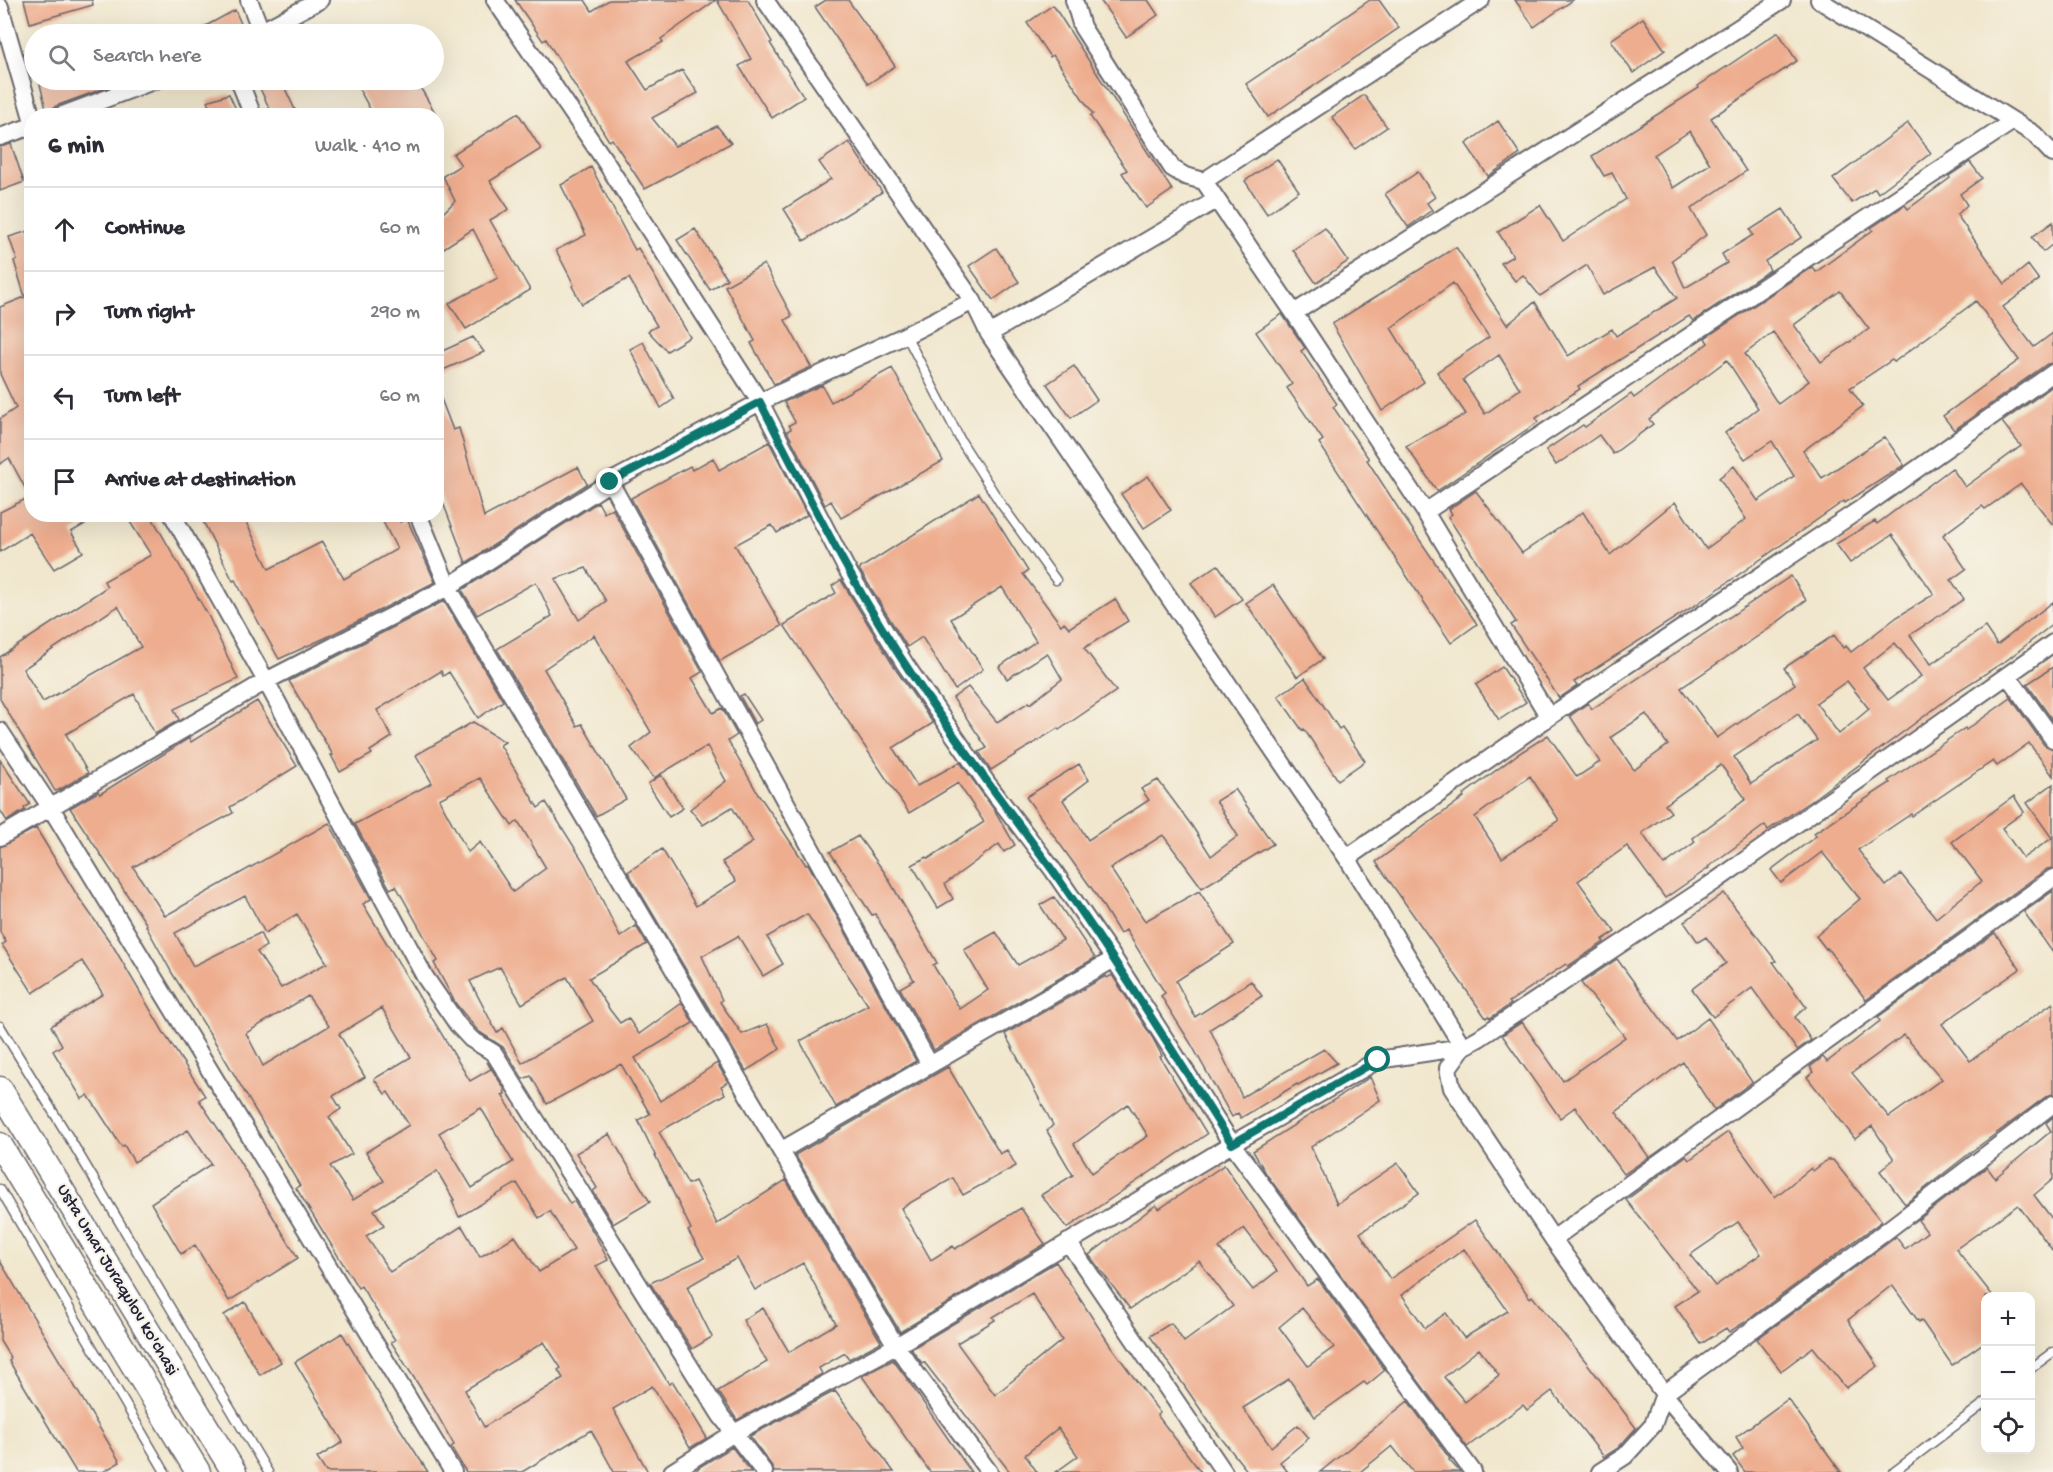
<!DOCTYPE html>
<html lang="en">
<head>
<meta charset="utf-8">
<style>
	:root { --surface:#fff; --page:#f2f2f3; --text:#2b2b33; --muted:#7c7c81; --line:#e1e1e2 }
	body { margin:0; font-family:"Gochi Hand",sans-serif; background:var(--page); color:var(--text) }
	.controls { position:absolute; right:18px; bottom:18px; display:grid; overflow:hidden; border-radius:12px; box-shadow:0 6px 24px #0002 }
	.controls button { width:54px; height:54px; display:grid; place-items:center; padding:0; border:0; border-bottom:2px solid var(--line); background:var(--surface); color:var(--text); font:30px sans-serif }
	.stop { position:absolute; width:18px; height:18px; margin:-14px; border:4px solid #0f766e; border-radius:50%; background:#fff }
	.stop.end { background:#0f766e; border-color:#fff; box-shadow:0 2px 6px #0008 }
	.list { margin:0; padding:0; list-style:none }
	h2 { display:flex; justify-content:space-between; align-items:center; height:78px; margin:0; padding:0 24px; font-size:26px }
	h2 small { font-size:20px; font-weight:400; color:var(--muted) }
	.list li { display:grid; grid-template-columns:39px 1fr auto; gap:18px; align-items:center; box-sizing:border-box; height:84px; padding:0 24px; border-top:2px solid var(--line) }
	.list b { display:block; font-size:22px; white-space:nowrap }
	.list em { font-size:20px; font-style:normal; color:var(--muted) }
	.icon { flex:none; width:33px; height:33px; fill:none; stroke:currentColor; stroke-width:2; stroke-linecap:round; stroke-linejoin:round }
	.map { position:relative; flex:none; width:2053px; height:1472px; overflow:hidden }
	.search { position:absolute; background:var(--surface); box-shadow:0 6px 24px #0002; left:24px; top:24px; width:420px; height:66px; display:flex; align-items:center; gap:15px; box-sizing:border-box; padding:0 21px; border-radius:33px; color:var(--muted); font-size:22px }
	.panel { position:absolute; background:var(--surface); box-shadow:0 6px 24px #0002; left:24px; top:108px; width:420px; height:414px; border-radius:24px }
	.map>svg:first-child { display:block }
	.building { fill:#eead8f; fill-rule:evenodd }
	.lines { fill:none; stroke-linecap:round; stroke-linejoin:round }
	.lane-casing { stroke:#6a676e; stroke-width:11 }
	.street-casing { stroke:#6a676e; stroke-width:20 }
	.secondary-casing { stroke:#6a676e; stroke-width:27 }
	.lane { stroke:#fff; stroke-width:8 }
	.street { stroke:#fff; stroke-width:16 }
	.secondary { stroke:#fff; stroke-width:24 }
	.route { stroke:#0f766e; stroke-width:8 }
	.labels { text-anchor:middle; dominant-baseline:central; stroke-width:4.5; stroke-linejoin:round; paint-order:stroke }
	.street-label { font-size:18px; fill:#22223b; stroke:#f7f3e8 }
</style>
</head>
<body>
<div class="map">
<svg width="2053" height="1472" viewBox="0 0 2053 1472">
	<rect width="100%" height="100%" fill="#f7f3e8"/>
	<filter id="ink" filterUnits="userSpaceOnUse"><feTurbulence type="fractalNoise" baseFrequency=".0167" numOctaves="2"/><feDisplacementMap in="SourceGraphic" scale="12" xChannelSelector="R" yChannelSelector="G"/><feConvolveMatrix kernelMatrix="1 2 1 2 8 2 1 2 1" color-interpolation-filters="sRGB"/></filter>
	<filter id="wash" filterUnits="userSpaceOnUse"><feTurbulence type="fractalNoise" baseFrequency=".008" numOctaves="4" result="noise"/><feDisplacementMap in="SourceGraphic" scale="24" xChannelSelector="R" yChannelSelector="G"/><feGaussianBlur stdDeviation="1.35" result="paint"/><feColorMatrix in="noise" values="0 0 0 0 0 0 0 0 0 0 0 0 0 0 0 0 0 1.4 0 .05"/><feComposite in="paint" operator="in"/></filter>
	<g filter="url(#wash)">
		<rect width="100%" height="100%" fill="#f1e7ce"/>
		<g id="blocks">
			<path class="building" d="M24,0H92L93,5L30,23Z
				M515,0H585L592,11L609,0H716L661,39L663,42L628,61L647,90L682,70L698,93L652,118L675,146L717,126L731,143L645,189L612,139L609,141L546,39L543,41Z
				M717,0H748L772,42L770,43L804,97L772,118L739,66L751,59Z
				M826,0H848L895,66L868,84L815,7Z
				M1100,0H1148L1158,15L1126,37Z
				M1370,0H1379L1399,28L1268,117L1246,84Z
				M1515,0H1573L1534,27Z
				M1053,5L1172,190L1146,208L1122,173L1127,170L1090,116L1093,114L1053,55L1050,57L1027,23Z
				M235,10L243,28L229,34H191Z
				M1643,18L1665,50L1633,73L1611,40Z
				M1778,32L1797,61L1711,118L1746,171L1691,209L1706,235L1672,260L1685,288L1727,263L1722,254L1753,235L1750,230L1783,209L1802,237L1765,261L1770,270L1693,321L1689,316L1578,386L1580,389L1536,418L1538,422L1437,491L1406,446L1466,414L1437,372L1489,337L1453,283L1391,328L1424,382L1382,411L1332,324L1456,247L1507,325L1535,302L1568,356L1612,329L1616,336L1677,298L1655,267L1603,295L1587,265L1540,296L1523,275L1515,281L1501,263L1513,256L1498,232L1540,205L1563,241L1626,199L1612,173L1604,176L1592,156L1699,88L1698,86ZM1690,131L1710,164L1673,188L1654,155ZM1499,355L1520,389L1485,414L1463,380Z
				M39,80H127L56,106L47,113Z
				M256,80H281L298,116H273Z
				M354,80H416L437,116H374Z
				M229,94L239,116H212L207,101Z
				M1364,95L1387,127L1355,149L1332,117Z
				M518,113L541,149L490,181L509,209L490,220L530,290L466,329L449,303L498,278L473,229L436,253V220L455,201L443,176L461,165L453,154Z
				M1498,121L1520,154L1488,176L1466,144Z
				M1908,123L1931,153L1878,193L1875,188L1852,203L1833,179Z
				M849,142L882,192L804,241L784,209L831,179L819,162Z
				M11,144L24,182L0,191V147Z
				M1277,159L1299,191L1267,214L1245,181Z
				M1970,162L1982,178L1960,194L1967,205L1957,215L2005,284L2028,265L2039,280L2003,307L2034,347L2053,333V363L2047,364L1954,430L1943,416L2019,360L1976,301L1894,362L1892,360L1850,388L1863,406L1803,451L1822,478L1885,437L1904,465L1845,503L1844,501L1694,606L1574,682L1577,686L1559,698L1511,625L1516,622L1448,517L1452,514L1449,509L1476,491L1522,553L1583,512L1610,555L1675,502L1706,549L1746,519L1719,478L1734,466L1758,501L1794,476L1772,441L1745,459L1725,433L1758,408L1727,360L1649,419L1653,424L1613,454L1599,435L1556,465L1546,450L1583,425L1585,427L1631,394L1634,398L1708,343L1705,338L1812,267L1816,272L1873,230L1871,228L1905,205L1908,209L1950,178L1949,176ZM1840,291L1869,329L1821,362L1794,325ZM1773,332L1809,381L1778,404L1745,354Z
				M591,167L635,250L638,248L690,337L667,351L648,331L657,326L629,278L582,304L572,286L574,285L556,250L586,235L561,185Z
				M1418,172L1435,197L1427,203L1432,210L1408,227L1385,194Z
				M2053,222V244L2043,252L2032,237Z
				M1325,228L1348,261L1316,283L1293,250Z
				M695,229L727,279L710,290L677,240Z
				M32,230V514H103L71,532L83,552L54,569L30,533L0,552V512L30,497L9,458L0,464V419L16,408L0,374V307L25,297L14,261L17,260L9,237Z
				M996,248L1019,282L993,300L969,266Z
				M764,264L792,316L785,320L811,367L774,384L751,343L755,341L725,286Z
				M1282,314L1305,348L1301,351L1337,404L1333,407L1369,459L1367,460L1404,517L1477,624L1451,643L1319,443L1323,440L1287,388L1292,384L1256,332Z
				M473,337L484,352L436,373V354Z
				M643,342L674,399L661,408L630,349Z
				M1074,366L1097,400L1071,418L1047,384Z
				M892,368L943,461L841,518L831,501L825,505L787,431L791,429L789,425L795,422L784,402L822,385L831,402Z
				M2053,386V525L2021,484L1985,509L1982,506L1943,535L1966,569L1951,580L1964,599L1910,635L1931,664L1985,627L1997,645L2053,602V624L2007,660L1958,691L1812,800L1768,830L1765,825L1708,867L1709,868L1665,898L1627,846L1578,881L1615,932L1602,940L1604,942L1568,966L1566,964L1509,1002L1511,1004L1490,1018L1488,1016L1486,1018L1376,862L1464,797L1463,795L1518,754L1548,735L1577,777L1600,762L1570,716L1588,703L1592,709L1791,576L1806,600L1770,628L1681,688L1717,738L1795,684L1784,668L1834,635L1843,648L1846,646L1851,652L1897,617L1934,594L1892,535L1850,563L1836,544L1875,521L1877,524L1952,468L1965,487L2021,446L2002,422ZM1895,643L1921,676L1888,700L1863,668ZM1847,681L1869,709L1839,734L1816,703ZM1646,714L1668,745L1634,770L1611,737ZM1798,714L1817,740L1751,784L1734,757ZM1721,765L1746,799L1693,838L1695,842L1664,865L1642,833L1671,812L1665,805ZM1530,776L1559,820L1502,858L1475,817Z
				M438,391L453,430L459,428L484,517L578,467L587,484L466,563L436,484V392Z
				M769,442L807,515L777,533L772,525L735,545L782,626L720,661L631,498L690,466L692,470L713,458L719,470Z
				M1148,476L1171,510L1144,528L1121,494Z
				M979,493L1028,571L1023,574L1061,625L1064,622L1069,628L1115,599L1128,621L1084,648L1116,691L1059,730L1058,728L991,770L979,752L987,748L953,698L968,687L997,722L1029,702L1030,704L1062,679L1047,653L1007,679L999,667L1036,641L1002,587L951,619L983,669L955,690L922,637L907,647L859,569Z
				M598,502L604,513L612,508L702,672L692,678L713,713L722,708L737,735L728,741L757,792L806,865L808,864L916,1061L836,1107L800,1041L868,1005L807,914L767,937L783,964L763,976L738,936L702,956L722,1000L720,1002L742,1034L767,1024L780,1049L746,1071L628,872L662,849L696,906L736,881L722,862L753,842L732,807L703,825L690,809L726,781L707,746L654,778L631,748L651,732L594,635L544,669L577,726L582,724L626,799L596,816L497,649L552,616L536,582L477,615L462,590ZM586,568L606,601L579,620L555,579Z
				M125,514H150L209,617L238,679L174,709L179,720L155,734L134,694L66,734L88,773L59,790L55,791L0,699V657L107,587L104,581L151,555ZM118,606L141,647L43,702L23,669Z
				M211,514H242L269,569L322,542L344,579L397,549L379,514H398L400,522L407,519L435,582L325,638L279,659L235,580L233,581L202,519Z
				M1218,565L1242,599L1215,617L1191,583Z
				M841,580L896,670L933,723L893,748L917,786L960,762L995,811L1015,845L1004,852L999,844L945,884L953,899L938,908L912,865L927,857L928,859L984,822L958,783L909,813L784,625L836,593L832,586Z
				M1273,585L1323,659L1297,677L1246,603Z
				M444,601L503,701L478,718L449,672L443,676L441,671L377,710L392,737L370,751L372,754L340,772L331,755H333L289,681Z
				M1502,667L1526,702L1499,720L1476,685Z
				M2053,667V721L2027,684Z
				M1305,678L1339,729L1342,727L1365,761L1338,780L1304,729L1302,730L1278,696Z
				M744,694L761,720L755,724L740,696Z
				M2011,698L2044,745L2053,749V776L2029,743L1997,766L1993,761L1912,816L1911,814L1858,850L1886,886L1901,874L1936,918L1982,881L1952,842L2014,796L2024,812L2002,828L2023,858L2052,838L2027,803L2053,784V868L2047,869L1866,1000L1827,948L1826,949L1816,936L1860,899L1822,852L1781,883L1771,870L1816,836L1814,833L1890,783L1888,781L1965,728L1966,730Z
				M257,701L297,766L230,807L233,813L133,867L165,916L329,823L371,899L363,904L470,1081L491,1069L487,1062L504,1088L505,1094L502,1095L535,1148L570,1204L574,1201L595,1235L608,1260L596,1266L669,1384L673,1382L707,1438L690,1448L652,1386L613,1409L648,1472H614L591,1430L522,1472H466L451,1447L454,1445L434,1409L391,1342L395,1340L361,1286L358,1288L296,1188L300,1186L212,1037L172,973L146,926L147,925L70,808L98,792L100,794L189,738L191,742ZM245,896L265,933L297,914L327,963L281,988L257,952L266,946L260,933L193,966L175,933ZM308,996L329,1026L263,1066L246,1033ZM382,1008L411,1057L374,1079L385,1094L388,1092L409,1125L366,1152L384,1181L353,1200L330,1166L352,1154L329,1117L341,1109L333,1096L365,1077L339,1034ZM481,1108L513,1162L472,1188L439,1133ZM437,1171L454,1200L452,1201L459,1217L517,1183L539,1218L550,1211L574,1250L539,1272L515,1236L480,1257L462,1226L390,1272L366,1236L384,1225L374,1210ZM544,1342L561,1368L558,1370L563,1378L484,1427L465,1390Z
				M473,722L505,742L500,745L538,808L546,802L585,864L620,937L636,926L647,944L589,978L610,1010L620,1023L628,1018L639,1034L682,1003L693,1023L635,1058L660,1101L717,1063L728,1082L721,1086L725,1094L659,1132L688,1184L695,1181L717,1224L786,1180L881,1342L849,1359L845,1353L819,1368L822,1374L737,1420L718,1391L767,1362L743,1320L763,1308L789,1352L836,1324L803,1263L755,1290L737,1258L687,1287L712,1337L692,1349L650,1283L704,1258L688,1231L691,1229L638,1120L650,1114L621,1064L547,1104L531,1076L523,1079L503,1047L478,1031L456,1004L434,963L438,961L396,886L390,889L355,824L432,783L416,755ZM480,778L512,826L518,821L546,868L513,892L480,842L468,852L439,799ZM500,967L522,1004L567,977L593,1021L522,1063L503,1028L497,1033L470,981Z
				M0,760L30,804L24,808L25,810L7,821L0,810Z
				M1079,764L1089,780L1063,800L1088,840L1149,800L1141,789L1158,780L1192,826L1211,856L1238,836L1216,801L1235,789L1273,844L1202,888L1163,835L1110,868L1145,921L1199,891L1234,944L1176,981L1195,1017L1251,981L1262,996L1210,1029L1242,1097L1324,1049L1337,1063L1298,1085L1297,1084L1241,1118L1238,1113L1232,1117L1191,1044L1161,996L1165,993L1126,930L1120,934L1095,893L1026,797Z
				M661,775L683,808L669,817L648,784Z
				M36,828L77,895L113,946L164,1033L205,1096L199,1100L235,1154L298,1258L229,1301L195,1245L181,1254L151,1203L211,1164L188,1130L134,1162L124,1145L122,1147L88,1095L82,1099L53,1051L62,1045L51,1026L103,994L82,961L33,993L2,945L6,942L0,932V847Z
				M858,836L885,873L937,963L933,965L960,1009L988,990L964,950L996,932L1018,965L1063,940L1040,905L1054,897L1095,958L934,1050L900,988L914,980L875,914L872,915L830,852Z
				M2053,891V953L2024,912Z
				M1724,893L1776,961L1773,962L1806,1007L1795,1017L1811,1040L1797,1050L1752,988L1713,1017L1692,989L1726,963L1706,937L1698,942L1684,922Z
				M1995,933L2020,969L1942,1024L1970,1061L2053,1003V1094L2047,1096L1975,1149L1905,1204L1880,1171L1894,1159L1872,1126L1855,1139L1807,1077L1814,1072L1810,1067L1823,1057L1827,1062L1880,1021L1878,1017ZM1904,1035L1942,1079L1889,1117L1852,1073Z
				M1617,959L1677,1041L1708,1018L1752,1082L1714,1110L1683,1062L1616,1112L1649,1157L1624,1174L1575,1107L1560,1118L1502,1035L1522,1022L1563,1081L1625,1037L1581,983Z
				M1112,975L1152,1037L1162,1056L1160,1057L1207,1134L1067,1228L1041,1195L1073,1175L1047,1131L1053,1125L1005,1034L1106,976L1107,978ZM1128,1104L1148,1136L1092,1173L1074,1144Z
				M948,1067L1000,1154L1007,1150L1016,1166L963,1195L953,1178L901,1208L931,1260L953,1246L955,1249L1021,1208L1045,1244L900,1332L795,1155Z
				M1370,1077L1380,1100L1311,1147L1337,1204L1398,1163L1419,1193L1360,1233L1390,1279L1475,1220L1530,1298L1532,1296L1587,1363L1636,1428L1618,1448L1604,1457L1552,1391L1527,1410L1523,1405L1467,1447L1267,1175L1253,1151ZM1464,1249L1508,1311L1464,1338L1446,1313L1425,1328L1402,1295ZM1479,1349L1499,1375L1465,1402L1444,1377Z
				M2053,1117V1179L2034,1195L2053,1220V1251L2018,1205L1956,1249L1993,1296H1986V1341L1952,1365L1921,1320L1919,1322L1892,1285L1848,1320L1878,1366L1846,1388L1813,1347L1781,1371L1757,1339L1896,1237L1905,1249L1927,1232L1918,1220L1987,1167L1995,1178L2051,1131L2046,1123Z
				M1728,1132L1775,1197L1811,1168L1813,1171L1827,1160H1833L1882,1221L1745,1322L1729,1332L1726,1328L1701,1344L1675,1306L1698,1291L1626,1200L1686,1156L1689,1160ZM1738,1222L1761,1254L1715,1286L1690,1255Z
				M609,1134L650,1202L613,1224L593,1191L597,1188L576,1153Z
				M1224,1165L1307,1286L1318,1279L1385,1370L1367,1385L1364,1382L1315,1417L1289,1379L1243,1408L1271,1447L1298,1425L1309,1438L1280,1462L1288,1472H1248L1214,1429L1150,1336L1171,1323L1184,1342L1233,1306L1199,1261L1130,1309L1089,1255L1156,1205L1159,1209ZM1244,1228L1277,1271L1253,1290L1219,1248ZM1302,1308L1334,1347L1308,1366L1279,1327Z
				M0,1261L120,1462L103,1472H76L9,1361L11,1359L0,1341Z
				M1056,1262L1110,1345L1160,1413L1157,1415L1201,1472H1056L1078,1456L1058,1428L1025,1455L1037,1472H1010L924,1362L922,1363L911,1349ZM1032,1294L1062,1340L995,1395L957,1343L995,1320L993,1317Z
				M245,1302L281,1362L260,1375L224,1315Z
				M342,1333L390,1413L428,1472H326L317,1458L343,1442L295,1362Z
				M893,1360L905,1376L971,1472H930L862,1376Z
				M835,1391L894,1472H774L772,1466L750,1436Z
				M1788,1399L1841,1472H1745L1733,1456L1743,1448L1736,1437Z
				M1408,1401L1450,1459L1449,1460L1460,1472H1413L1392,1446L1360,1472H1320Z
				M732,1447L751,1472H694L701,1466Z"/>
		</g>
	</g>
	<g filter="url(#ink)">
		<use href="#blocks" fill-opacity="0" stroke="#6a676e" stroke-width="1.5"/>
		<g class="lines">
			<g class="lane-casing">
				<path id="lane" d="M906,335L961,441L1001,504L1056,580
					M0,1026L73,1144L268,1472
					M0,1189L165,1472
					M2030,1369L2053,1352
					M1894,1472L1986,1402"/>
			</g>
			<g class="street-casing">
				<path id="street" d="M249,0L261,31
					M495,0L603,158L760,402L846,568L905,664L987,783L1053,870L1114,959L1232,1144L1473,1472
					M765,0L973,301L989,334L1347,858L1463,1047L1448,1068L1452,1088L1553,1239L1664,1394L1729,1472
					M1074,0L1082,27L1172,168L1185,176L1204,181L1294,313L1425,512L1549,717
					M1819,0L2034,134L2053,154
					M0,7L32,118
					M256,34L320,0
					M239,80L253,116
					M60,116L156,80
					M0,137L32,126
					M1204,181L1481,0
					M1294,313L1782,0
					M989,334L1216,200
					M610,482L930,1065
					M1425,512L2013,121
					M172,514L266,681L425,977L458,1025L471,1039L494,1053L721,1416L764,1472
					M418,514L448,587L896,1346L989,1472
					M2008,676L2053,739
					M0,731L51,808L453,1472
					M0,837L266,681L448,587L610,482L760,402L906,335L973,301
					M1347,858L1549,717L1859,510L2053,373
					M782,1150L1114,959
					M1553,1239L2053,878
					M1068,1242L1224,1472
					M672,1472L734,1433L896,1346L1232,1144L1378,1060L1463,1047L1479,1038L1717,880L2053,643
					M1600,1472L1625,1456L1653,1425L1664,1394L1860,1251L2053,1104"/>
			</g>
			<g class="secondary-casing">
				<path id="secondary" d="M0,1089L234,1472
					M0,1145L198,1472"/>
			</g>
			<use href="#lane" class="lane"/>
			<use href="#street" class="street"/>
			<use href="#secondary" class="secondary"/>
		</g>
	</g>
	<g class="lines" filter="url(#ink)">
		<path class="route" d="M610,482L760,402C806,491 850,581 905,664C951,735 1003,802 1053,871C1116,959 1173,1052 1232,1144L1378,1060"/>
	</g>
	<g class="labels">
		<g class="street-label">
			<text transform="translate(117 1280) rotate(59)">Usta Umar Juraqulov ko'chasi</text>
		</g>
	</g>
</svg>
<div class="controls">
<button>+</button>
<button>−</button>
<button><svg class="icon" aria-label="locate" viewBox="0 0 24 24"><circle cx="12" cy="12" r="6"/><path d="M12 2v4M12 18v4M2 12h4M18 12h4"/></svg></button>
</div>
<div class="stop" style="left:1378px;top:1060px"></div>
<div class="stop end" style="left:610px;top:482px"></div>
<div class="search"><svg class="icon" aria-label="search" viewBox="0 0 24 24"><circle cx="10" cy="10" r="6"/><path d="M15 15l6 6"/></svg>Search here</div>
<section class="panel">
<h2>6 min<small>Walk · 410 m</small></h2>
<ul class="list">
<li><svg class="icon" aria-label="ahead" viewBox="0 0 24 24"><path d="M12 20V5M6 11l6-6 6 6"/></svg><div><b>Continue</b></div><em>60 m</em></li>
<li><svg class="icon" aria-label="right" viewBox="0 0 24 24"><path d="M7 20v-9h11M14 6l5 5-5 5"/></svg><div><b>Turn right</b></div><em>290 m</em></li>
<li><svg class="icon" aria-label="left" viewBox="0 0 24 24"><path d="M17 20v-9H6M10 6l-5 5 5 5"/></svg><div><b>Turn left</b></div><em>60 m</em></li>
<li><svg class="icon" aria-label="arrive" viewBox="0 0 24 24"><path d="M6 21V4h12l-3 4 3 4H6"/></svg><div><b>Arrive at destination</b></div></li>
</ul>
</section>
</div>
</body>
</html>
